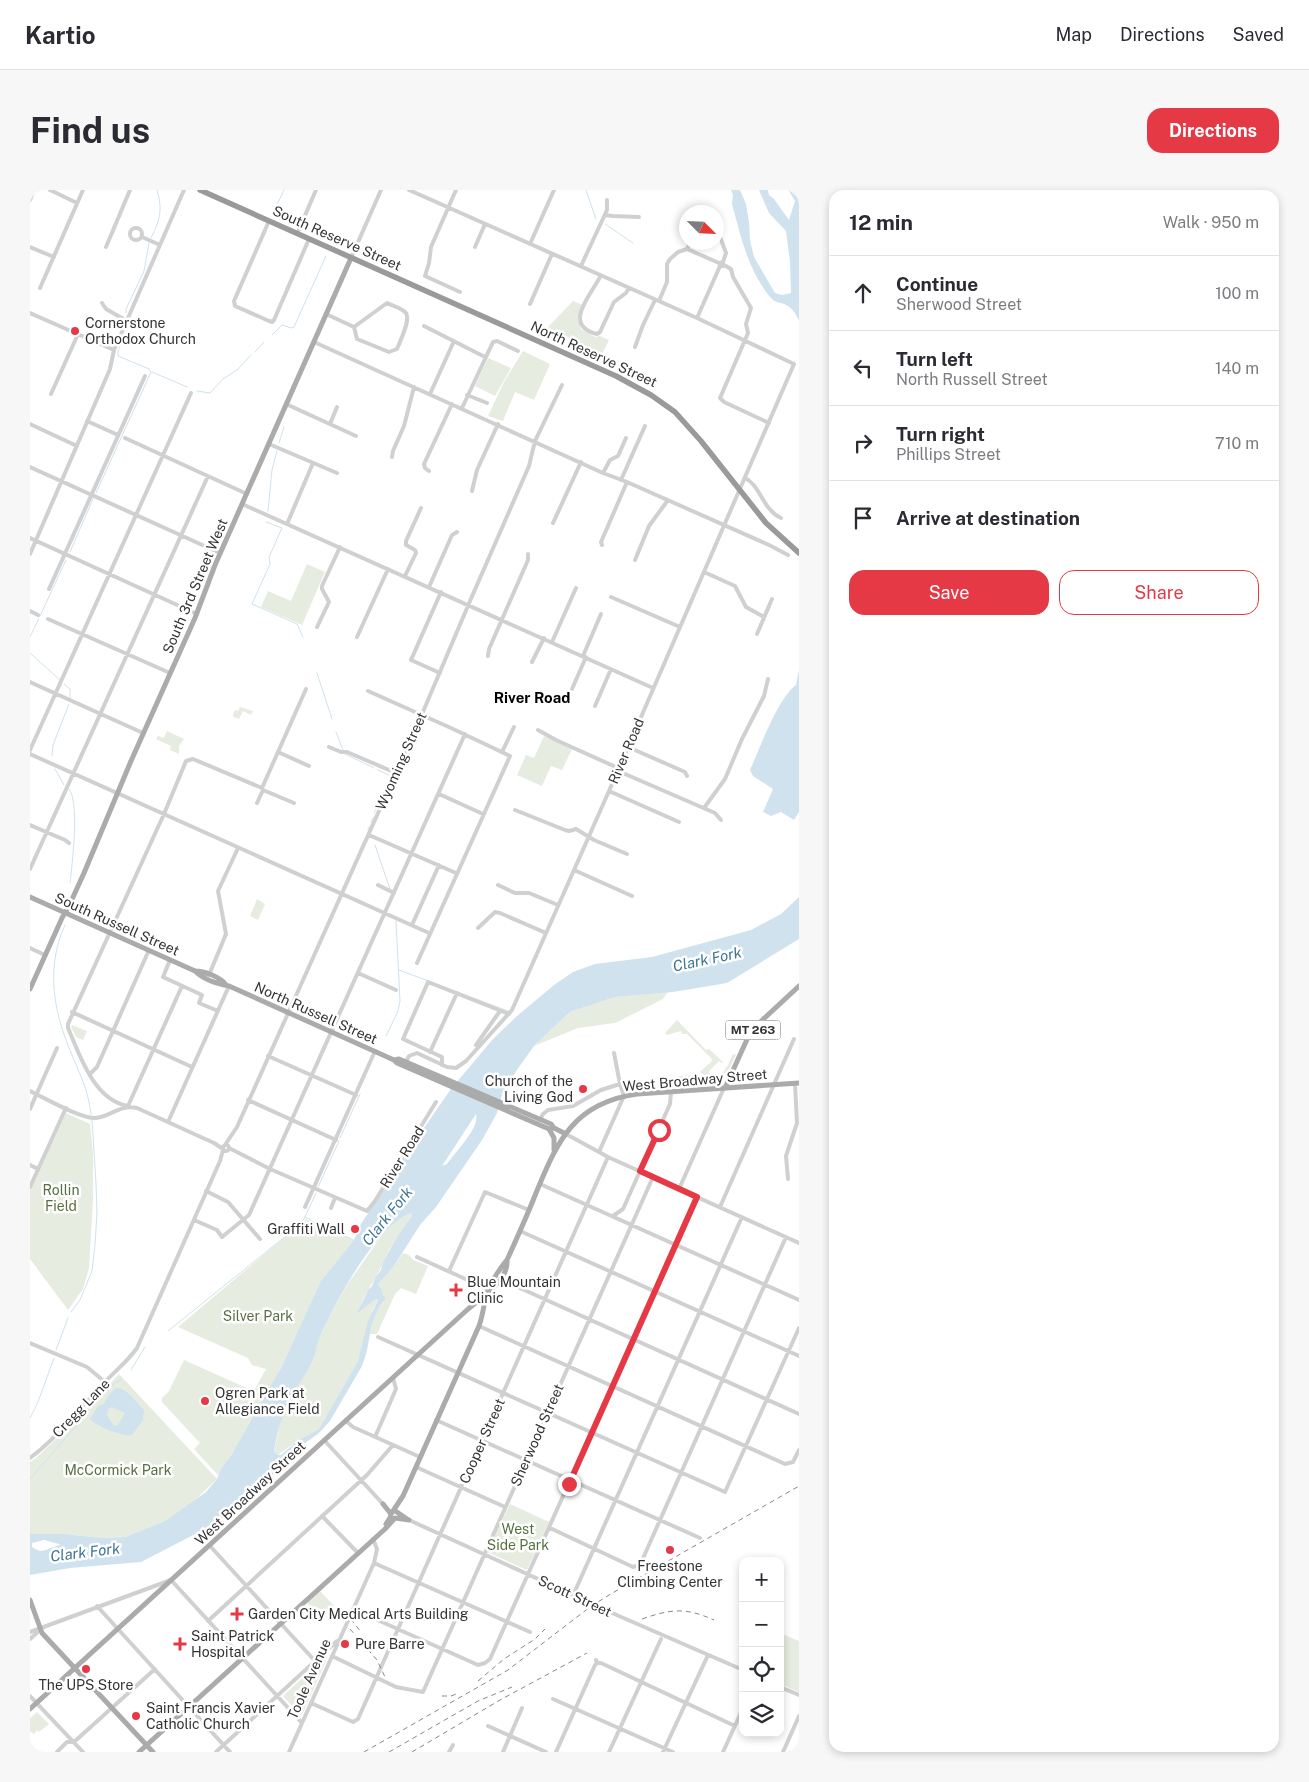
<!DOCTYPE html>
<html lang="en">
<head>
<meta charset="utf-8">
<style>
	:root { --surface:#fff; --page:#f7f7f7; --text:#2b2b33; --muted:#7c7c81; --line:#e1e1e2; --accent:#e63946 }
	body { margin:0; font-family:"Public Sans",sans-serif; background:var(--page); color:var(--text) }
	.controls { position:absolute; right:15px; bottom:15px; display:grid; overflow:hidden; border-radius:10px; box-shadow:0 2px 8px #0003 }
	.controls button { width:45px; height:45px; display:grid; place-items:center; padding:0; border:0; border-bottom:1px solid var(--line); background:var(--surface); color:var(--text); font:25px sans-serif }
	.compass { position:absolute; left:649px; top:15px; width:45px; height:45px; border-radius:50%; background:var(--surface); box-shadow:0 2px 8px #0003; rotate:114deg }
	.stop { position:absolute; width:15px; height:15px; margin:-11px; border:4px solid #e63946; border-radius:50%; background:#fff }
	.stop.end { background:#e63946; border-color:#fff; box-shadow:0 1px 5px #0008 }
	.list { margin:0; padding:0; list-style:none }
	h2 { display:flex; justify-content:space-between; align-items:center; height:65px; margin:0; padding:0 20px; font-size:21px }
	h2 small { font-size:16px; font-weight:400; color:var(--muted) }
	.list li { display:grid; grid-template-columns:32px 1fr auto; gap:15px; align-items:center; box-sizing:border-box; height:75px; padding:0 20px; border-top:1px solid var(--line) }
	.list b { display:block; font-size:19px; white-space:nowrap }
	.list p { margin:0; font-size:16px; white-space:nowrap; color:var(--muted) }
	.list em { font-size:16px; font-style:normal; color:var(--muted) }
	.actions { display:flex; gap:10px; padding:15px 20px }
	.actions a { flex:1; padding:11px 0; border:1px solid var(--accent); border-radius:15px; text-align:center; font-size:18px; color:var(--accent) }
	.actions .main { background:var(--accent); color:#fff }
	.icon { flex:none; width:28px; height:28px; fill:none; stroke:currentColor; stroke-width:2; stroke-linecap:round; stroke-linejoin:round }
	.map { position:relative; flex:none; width:769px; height:1562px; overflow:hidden; border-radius:15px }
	header { display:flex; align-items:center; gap:30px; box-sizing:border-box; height:70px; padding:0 25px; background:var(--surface); border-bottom:1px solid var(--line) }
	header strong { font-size:24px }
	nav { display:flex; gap:28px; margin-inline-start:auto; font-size:18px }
	.intro { display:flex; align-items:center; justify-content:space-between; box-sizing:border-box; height:120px; padding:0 30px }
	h1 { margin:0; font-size:35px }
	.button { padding:12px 22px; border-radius:15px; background:var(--accent); color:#fff; font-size:18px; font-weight:700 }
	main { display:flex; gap:30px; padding:0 30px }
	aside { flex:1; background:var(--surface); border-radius:15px; box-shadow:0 2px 8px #0003 }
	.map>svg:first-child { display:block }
	.green { fill:#e6ecdf }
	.water { fill:#cfe2ee; fill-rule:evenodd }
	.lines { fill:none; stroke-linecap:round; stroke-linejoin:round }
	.stream { stroke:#cfe2ee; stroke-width:1 }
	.minor { stroke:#d0d0d0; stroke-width:4 }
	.major { stroke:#ababab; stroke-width:5 }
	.highway { stroke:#9a9a9a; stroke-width:5.5 }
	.rail { stroke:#888; stroke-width:1; stroke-dasharray:5 4; stroke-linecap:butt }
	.route { stroke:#e63946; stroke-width:6 }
	.poi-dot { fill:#e63946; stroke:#fff; stroke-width:2 }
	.labels { text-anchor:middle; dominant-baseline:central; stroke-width:5; stroke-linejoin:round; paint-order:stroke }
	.shield { fill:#fff; stroke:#707070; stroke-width:1 }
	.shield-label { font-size:12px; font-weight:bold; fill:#333 }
	.street-label { font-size:14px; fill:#333; stroke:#fff }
	.poi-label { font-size:14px; fill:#333; stroke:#fff; text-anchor:start }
	.park-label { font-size:14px; fill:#56703f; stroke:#fff }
	.neighbourhood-label { font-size:15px; font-weight:bold; fill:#000; stroke:#fff }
	.water-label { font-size:15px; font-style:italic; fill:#3f7597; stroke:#fff }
</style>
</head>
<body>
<header>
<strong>Kartio</strong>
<nav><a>Map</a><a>Directions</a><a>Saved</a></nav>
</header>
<div class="intro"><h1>Find us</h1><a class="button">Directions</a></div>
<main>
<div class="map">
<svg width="769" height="1562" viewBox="0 0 769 1562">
	<rect width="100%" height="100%" fill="#fff"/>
	<path class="green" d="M543,111L553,115C547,124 548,129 551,139L565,147L570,146L579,150L572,164L518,137Z
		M493,161L520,174L504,210L485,202L473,231L458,226L474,192Z
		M458,168L481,178L465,206L445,196Z
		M277,374L295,382L272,435L231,417L238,401L261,411Z
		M210,517L223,521L221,525L213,521L209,529L204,527L203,525L205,520L208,521Z
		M137,541L154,549L149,556V564L140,560L141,556L126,549L128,546L134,548Z
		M514,546L542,559L532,580L521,576L512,596L487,585L496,565L504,568Z
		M227,709L235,714L228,730L220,726Z
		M638,802L633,809L585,833L548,838L504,856L540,822L585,807Z
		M647,830L676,860L679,859L693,872L692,873L689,871L679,881L680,884L675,886L670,882L682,871L681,868L657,844H652L651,841L637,845L635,843Z
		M42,835L57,841L53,850L46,847L41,837Z
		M703,864L706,865L694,889L690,892H673L682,887L686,889L696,879L695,877H697Z
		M664,882L667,893L641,895L640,889L641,887L663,885Z
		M36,923L60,934L63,964V1009L59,1078L53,1099L38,1120L0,1069V1001Z
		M382,1023V1026C373,1041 360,1056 353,1073C349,1083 343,1091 338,1100C334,1107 331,1115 327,1122L328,1123L346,1109L348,1110L343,1119L328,1171L293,1232L289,1239L267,1251L248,1265L244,1262L251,1230L263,1203L282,1174L288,1151L298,1128L317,1095L352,1045L369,1028Z
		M276,1029L324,1050L293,1089L247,1186L205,1260L191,1278L188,1285L164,1259L170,1253L132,1212V1208L139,1201L154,1170L219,1199L222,1204L236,1179L222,1175L218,1168L148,1137Z
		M373,1063L379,1065L383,1070L398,1076L386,1104L371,1098L365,1104L347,1144H340L344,1125L356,1108L353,1105L352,1100L348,1094L362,1079Z
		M89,1184L187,1289L164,1311L135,1331L95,1347L73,1348L34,1344H0V1272L6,1268L46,1230Z
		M480,1314L519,1332L497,1380L457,1362Z
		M290,1401L304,1416L289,1431L287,1429L291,1425L282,1416L281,1417L277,1413Z
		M752,1444L769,1451V1502L750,1494V1450Z
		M293,1469H296V1471L273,1523L270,1525L253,1506Z
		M7,1522L19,1534L9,1542L7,1540L4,1544L0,1541V1528Z"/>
	<path class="water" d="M701,0H710L716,14L719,32L720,50L724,67L745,103L752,105L761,103L760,72L756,41L739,23L729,0H738L739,5L744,9L759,30L765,11L759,1L769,0V131C766,124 762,117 754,114C749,112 745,113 741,108C718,81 711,47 702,14L703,5Z
		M769,480V622L764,630L751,622L741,626L733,622L743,599L723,586L720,580C730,558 748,508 766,495Z
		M769,707V749L697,793L643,802L585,807L540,822L504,856L489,877L473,901L467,923L452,950L406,1017L390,1035L362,1079L348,1094L352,1100L353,1105L356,1108C336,1132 343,1150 332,1176L300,1231L289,1243L260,1264L251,1276L242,1285L200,1322L173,1340L111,1372L40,1378L0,1385V1344H34L73,1348L95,1347L135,1331L176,1302L187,1289L191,1278L202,1264L251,1178L291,1091L324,1050L331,1034L373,968L421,899L463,849L487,826L524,795L543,782L565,774L622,767L721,740L751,724ZM446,924C450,938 425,962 417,974L412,976ZM382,1023V1026L369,1044L353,1072L351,1080L345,1088L342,1096L338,1100L334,1109L327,1122L328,1123L346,1109L348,1110L338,1131L328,1171L293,1232L289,1239L267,1251L251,1265H248L244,1262C247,1241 253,1222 263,1204C268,1194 276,1185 281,1175C285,1167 286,1158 289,1149C302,1117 348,1032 382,1023ZM14,1350L29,1354L30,1355C17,1358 13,1365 2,1357V1353Z
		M86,1198C97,1198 106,1212 114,1220L113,1230L102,1245C93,1247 65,1236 60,1229L68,1216L74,1214L78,1206ZM82,1217L95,1223L87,1236L83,1235L77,1225L78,1219Z"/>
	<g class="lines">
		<path class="stream" d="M254,0L243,23L269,34
			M556,0L566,29
			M575,34L603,53
			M273,36L303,49
			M121,48C130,30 133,20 127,0
			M96,123V119L114,81L119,53
			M242,145L252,135L261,138L264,137L296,66
			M225,162L234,152
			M122,182L157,197
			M167,201L180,203L193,189L207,180L221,165
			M249,253L254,237
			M66,303L121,182L119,179L88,166V161L100,132V128
			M238,321L242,280L247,261
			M236,332L252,338L239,367L240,374L222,414L267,434L273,447
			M40,362L63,309
			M10,426L36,370
			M0,447L9,428
			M0,463L30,490
			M287,483L302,529
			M34,494L40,499V508
			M306,542L313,560
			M315,564L344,578
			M22,566L23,555L39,514
			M25,579L34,595
			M348,580L359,585
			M39,599C50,612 42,675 40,693
			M344,623L360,587
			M341,632L343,628
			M338,639L339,637
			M345,655L360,699
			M35,735C16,776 23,820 40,860C49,883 59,901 61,925
			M369,780L478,821
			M356,846L368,821L370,811L366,731
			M310,948L330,904
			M288,997L309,951
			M275,1027L323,1050
			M41,1122L50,1110L62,1081L65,1055L67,1023L66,993L62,930
			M138,1141L267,1037L274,1029L286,1003
			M26,1160L38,1128
			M101,1180L115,1157
			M0,1228L8,1212L24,1168
			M50,1231L73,1202L91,1189
			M0,1289L46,1236"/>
		<path class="minor" d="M20,0L47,13
			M426,0L401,57L399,73L395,86L430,102
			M0,10L4,0
			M575,25L583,26L609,27
			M239,31L204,111L205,116L239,131L242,132L244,130L279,49
			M686,36L696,63L693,72
			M100 44a6 6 0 1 1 12 0a6 6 0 1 1-12 0Z
			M267,44L286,0
			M112,47L130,55
			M500,54L524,0
			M0,57L24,67
			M76,57L100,0
			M445,57L455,34
			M657,59L660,52
			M321,68L351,0
			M694,75L701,79L703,87L721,118L716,134L718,143L690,208L694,212L739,233
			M551,76L577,20V10
			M571,85C562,104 531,135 567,144L570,142L584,112L596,103L599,98
			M10,98L53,0
			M629,111L637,92V74L640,69L648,62L657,59L689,73
			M72,113L76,119L97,131
			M357,113C363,116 372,118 376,123C381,130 370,151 367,159L359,162L327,149L324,137Z
			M500,114L522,64
			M0,123L84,160
			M296,124L324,137
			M667,128L690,76L689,73L693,72V76H690
			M394,136L455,167
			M284,152L573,283L597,292L739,355L758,365
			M605,157L613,135L625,110
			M21,204L48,144
			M400,204L424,151
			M437,205L457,213
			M256,214L326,246
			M432,218L463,152L467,151L488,161
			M57,231L88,245
			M0,234L47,256
			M300,234L307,217
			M95,248L217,304
			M239,254L307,283
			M362,267L363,261L374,236L384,197
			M0,277L190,363
			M399,281L395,278L394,274L422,214
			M573,283L580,270L588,266L596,248
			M715,288C730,295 733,320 751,328
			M591,290L615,236
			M442,301L447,280L468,234
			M212,314L623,498
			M523,333L551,272
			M257,334L283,273
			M0,348L167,424
			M572,355L571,352L597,292
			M0,364L80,179L84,160L154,0
			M605,370L619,336L638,310
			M674,382L705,396L716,417L734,427
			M375,386L386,363L385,360L376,355V351L391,318
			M399,397L422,345L427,342
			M19,399L115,186
			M581,407L650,437
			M0,421L8,425
			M18,429L140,483
			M287,437L299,412L292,399V396L310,357
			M727,444L742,409
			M327,447L358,379
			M522,452L546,398
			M458,466L459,459L498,370V364
			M553,466L571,424
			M502,472L514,448
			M410,483L381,470L411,402
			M0,492L113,543
			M542,499L556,467
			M338,501L421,538L480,566L387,773
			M565,516L581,479
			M508,540L526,550L588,578L595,584L685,623L691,630
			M299,557L311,562H317L366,583
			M598,557L655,582L657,586
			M0,560L161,203
			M248,562L279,576
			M472,562L484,537
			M0,564L399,743
			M232,598L276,499
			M233,600L264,613
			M579,601L649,632
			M409,604L453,624
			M227,613L233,600
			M674,618L695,589L712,549L734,506L738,489
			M485,620L535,640L539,641L546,639L564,650L597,664
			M0,635L35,650L39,653
			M339,645L426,683
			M0,679L178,286
			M544,680L602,706
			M348,695L364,703
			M468,695L485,703H499L528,715
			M382,735L409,675
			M448,738L465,722L470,723L516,743
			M0,758L15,765
			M140,770L133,787L172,805L169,813L188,821
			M328,783L366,800
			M179,785L196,744L188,701L208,658
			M152,796L98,916C64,910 50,866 38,838V834L134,624L156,571L163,569L232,598
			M42,822L162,877
			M446,855L470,821
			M400,862L427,803
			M238,866L326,905
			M376,872L379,866L387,863L417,877L426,878L436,871L482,820L579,601L764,174L667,128L379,0
			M412,875V867L373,849L398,792L479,824
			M60,884L67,877L119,760
			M0,901C15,908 51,929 66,928C82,926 90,914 107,918L184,953L193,959
			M218,910L306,950
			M0,919L27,858
			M510,930L513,924L518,920L543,916L571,900L590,894
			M138,932L199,796
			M536,944L578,967L769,1053
			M193 958a3 3 0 1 1 6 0a3 3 0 1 1-6 0Z
			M195,955L207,937L384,543L440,411L499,276L505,251L532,195
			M199,958L240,979L337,1021L345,1011L406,912
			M569,962L594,906L590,894L584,863
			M0,975L8,979
			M758,989L756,966L767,933L765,893
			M510,994L769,1110
			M0,997L36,918
			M649,999L694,898
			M176,1001L198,1012L230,1049
			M275,1017L345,861
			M690,1017L764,849
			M301,1018L305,1008
			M583,1026L593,1019L640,914L641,902
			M164,1030L187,1040L192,1047L219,1025L435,544
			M490,1041L769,1166
			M387,1067L453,1097L456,1103
			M419,1081L455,1002L499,1020
			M470,1089L769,1224
			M449,1136L755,1274L763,1272L769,1260
			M348,1147L695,1302L769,1138
			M0,1153L57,1177L75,1192
			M406,1230L670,1348
			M316,1231L323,1237L390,1267
			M345,1247L366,1199L363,1188
			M294,1250L353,1314
			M0,1268C28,1247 49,1219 73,1194C85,1181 97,1172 107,1158L190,971L193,960
			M386,1277L475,1317
			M292,1326L328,1363
			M379,1330L589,1426L713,1480
			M520,1338L603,1377L610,1375L756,1047
			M180,1356L285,1471
			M344,1373L500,1442
			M545,1401L712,1027
			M67,1416L200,1562
			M323,1419L448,1475L455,1473L460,1469L667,1007
			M178,1431L337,1285L363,1255
			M0,1442L141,1390L272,1533
			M0,1449L10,1440
			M302,1466L366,1497L393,1502L623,987
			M567,1473H571L705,1536
			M750,1497L769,1505
			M0,1506L53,1562
			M523,1509L643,1562
			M281,1513L323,1532L328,1529L578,967
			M458,1536L516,1562
			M27,1562L37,1552H44L125,1479
			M186,1562L307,1451
			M259,1562L344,1373L347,1359L343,1349
			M419,1562L423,1555
			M473,1562L492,1518
			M526,1562L565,1475L567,1473L566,1470
			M579,1562L631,1449
			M633,1562L678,1465
			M693,1562L713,1518
			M753,1562L769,1526"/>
		<path class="major" d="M0,707L165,781C174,781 191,787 196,795
			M165,781C174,790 188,794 199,796L364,870L367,873L519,939L524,938
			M0,799L32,728L39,716L54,683L101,571L165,428L185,375L321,68
			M364,870L369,869L521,934L524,938L536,944
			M695,898L719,845L727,835L769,796
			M519,939L524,948V960
			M353,1314L361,1324L360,1328L356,1334
			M364,1320L377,1329
			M361,1324L373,1306L449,1136C453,1125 454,1115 456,1104C457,1098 473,1074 477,1070
			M0,1410L12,1443L123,1562
			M0,1519L437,1120C450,1108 479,1091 477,1070C487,1048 497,1026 506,1003C528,950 544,913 607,904L769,893
			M109,1562L355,1339L365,1328L379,1330"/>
		<path class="highway" d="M170,0L586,186L621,205L645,222L671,251L736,333L769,363"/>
		<path class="rail" d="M315,1422L331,1442
			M612,1429C641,1419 655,1417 684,1430
			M320,1439L347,1470L355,1487
			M448,1491L474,1469L505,1449L515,1439
			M412,1506H421L429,1503
			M334,1562L478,1480L560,1417L579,1405L769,1296
			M359,1562L448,1511L482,1497
			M382,1562L470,1510L557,1463"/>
	</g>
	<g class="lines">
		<path class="route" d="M539,1294L667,1007L610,981L629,940"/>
	</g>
	<g class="poi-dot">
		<circle cx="45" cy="141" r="5"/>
		<circle cx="553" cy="899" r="5"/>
		<circle cx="325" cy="1039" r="5"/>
		<path d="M423.5 1092.5h5v5h5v5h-5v5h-5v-5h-5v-5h5z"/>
		<circle cx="175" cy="1211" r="5"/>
		<circle cx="640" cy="1360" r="5"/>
		<path d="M204.5 1416.5h5v5h5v5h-5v5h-5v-5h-5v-5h5z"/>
		<path d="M147.5 1446.5h5v5h5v5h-5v5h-5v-5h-5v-5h5z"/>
		<circle cx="315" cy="1454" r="5"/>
		<circle cx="56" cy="1479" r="5"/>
		<circle cx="106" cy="1526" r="5"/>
	</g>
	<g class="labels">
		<rect class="shield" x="695.5" y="830.5" width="55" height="19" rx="4"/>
		<g class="shield-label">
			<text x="723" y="840">MT 263</text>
		</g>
		<g class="street-label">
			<text transform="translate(307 48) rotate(24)">South Reserve Street</text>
			<text transform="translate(564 164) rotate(25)">North Reserve Street</text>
			<text transform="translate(165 396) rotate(-67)">South 3rd Street West</text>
			<text transform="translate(596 561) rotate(-67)">River Road</text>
			<text transform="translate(371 571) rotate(-66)">Wyoming Street</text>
			<text transform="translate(87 734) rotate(24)">South Russell Street</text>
			<text transform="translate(286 823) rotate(24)">North Russell Street</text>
			<text transform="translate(665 890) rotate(-5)">West Broadway Street</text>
			<text transform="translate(372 967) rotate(-58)">River Road</text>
			<text transform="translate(51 1218) rotate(-46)">Cregg Lane</text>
			<text transform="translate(507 1245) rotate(-66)">Sherwood Street</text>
			<text transform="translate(452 1251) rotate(-66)">Cooper Street</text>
			<text transform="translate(220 1303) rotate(-43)">West Broadway Street</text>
			<text transform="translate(545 1406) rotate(25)">Scott Street</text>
			<text transform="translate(279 1489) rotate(-66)">Toole Avenue</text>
		</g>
		<g class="poi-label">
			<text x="55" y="133">Cornerstone<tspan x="55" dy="16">Orthodox Church</tspan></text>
			<text x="543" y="891" text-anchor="end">Church of the<tspan x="543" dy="16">Living God</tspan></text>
			<text x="315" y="1039" text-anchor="end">Graffiti Wall</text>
			<text x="437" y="1092">Blue Mountain<tspan x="437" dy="16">Clinic</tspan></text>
			<text x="185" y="1203">Ogren Park at<tspan x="185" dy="16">Allegiance Field</tspan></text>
			<text x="640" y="1376" text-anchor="middle">Freestone<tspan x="640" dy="16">Climbing Center</tspan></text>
			<text x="218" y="1424">Garden City Medical Arts Building</text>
			<text x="161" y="1446">Saint Patrick<tspan x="161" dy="16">Hospital</tspan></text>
			<text x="325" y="1454">Pure Barre</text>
			<text x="56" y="1495" text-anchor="middle">The UPS Store</text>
			<text x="116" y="1518">Saint Francis Xavier<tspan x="116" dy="16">Catholic Church</tspan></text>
		</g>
		<g class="park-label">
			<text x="31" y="1000">Rollin<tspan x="31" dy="16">Field</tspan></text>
			<text x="228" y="1126">Silver Park</text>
			<text x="88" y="1280">McCormick Park</text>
			<text x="488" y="1339">West<tspan x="488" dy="16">Side Park</tspan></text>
		</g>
		<g class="neighbourhood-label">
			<text x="502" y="507">River Road</text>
		</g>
		<g class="water-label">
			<text transform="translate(677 769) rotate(-12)">Clark Fork</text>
			<text transform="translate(357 1026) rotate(-51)">Clark Fork</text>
			<text transform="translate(55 1362) rotate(-7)">Clark Fork</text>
		</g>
	</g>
</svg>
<div class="controls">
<button>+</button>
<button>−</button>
<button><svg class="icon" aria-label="locate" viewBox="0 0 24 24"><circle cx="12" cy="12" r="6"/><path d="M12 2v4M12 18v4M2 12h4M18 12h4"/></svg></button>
<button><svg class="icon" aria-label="layers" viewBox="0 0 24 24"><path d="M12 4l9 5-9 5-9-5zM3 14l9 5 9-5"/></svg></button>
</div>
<svg class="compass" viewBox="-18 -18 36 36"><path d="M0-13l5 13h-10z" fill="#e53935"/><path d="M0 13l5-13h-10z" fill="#7c7c81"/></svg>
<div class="stop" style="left:629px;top:940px"></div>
<div class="stop end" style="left:539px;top:1294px"></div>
</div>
<aside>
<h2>12 min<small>Walk · 950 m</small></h2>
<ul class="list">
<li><svg class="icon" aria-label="ahead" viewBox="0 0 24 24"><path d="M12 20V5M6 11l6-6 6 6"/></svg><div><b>Continue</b><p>Sherwood Street</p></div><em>100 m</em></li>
<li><svg class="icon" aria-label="left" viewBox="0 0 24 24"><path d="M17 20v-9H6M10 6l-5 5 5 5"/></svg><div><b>Turn left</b><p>North Russell Street</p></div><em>140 m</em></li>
<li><svg class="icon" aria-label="right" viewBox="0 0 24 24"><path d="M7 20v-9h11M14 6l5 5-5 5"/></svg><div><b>Turn right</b><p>Phillips Street</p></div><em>710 m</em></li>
<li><svg class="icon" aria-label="arrive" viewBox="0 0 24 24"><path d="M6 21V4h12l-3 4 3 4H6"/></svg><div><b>Arrive at destination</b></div></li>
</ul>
<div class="actions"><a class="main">Save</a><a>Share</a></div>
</aside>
</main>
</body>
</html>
